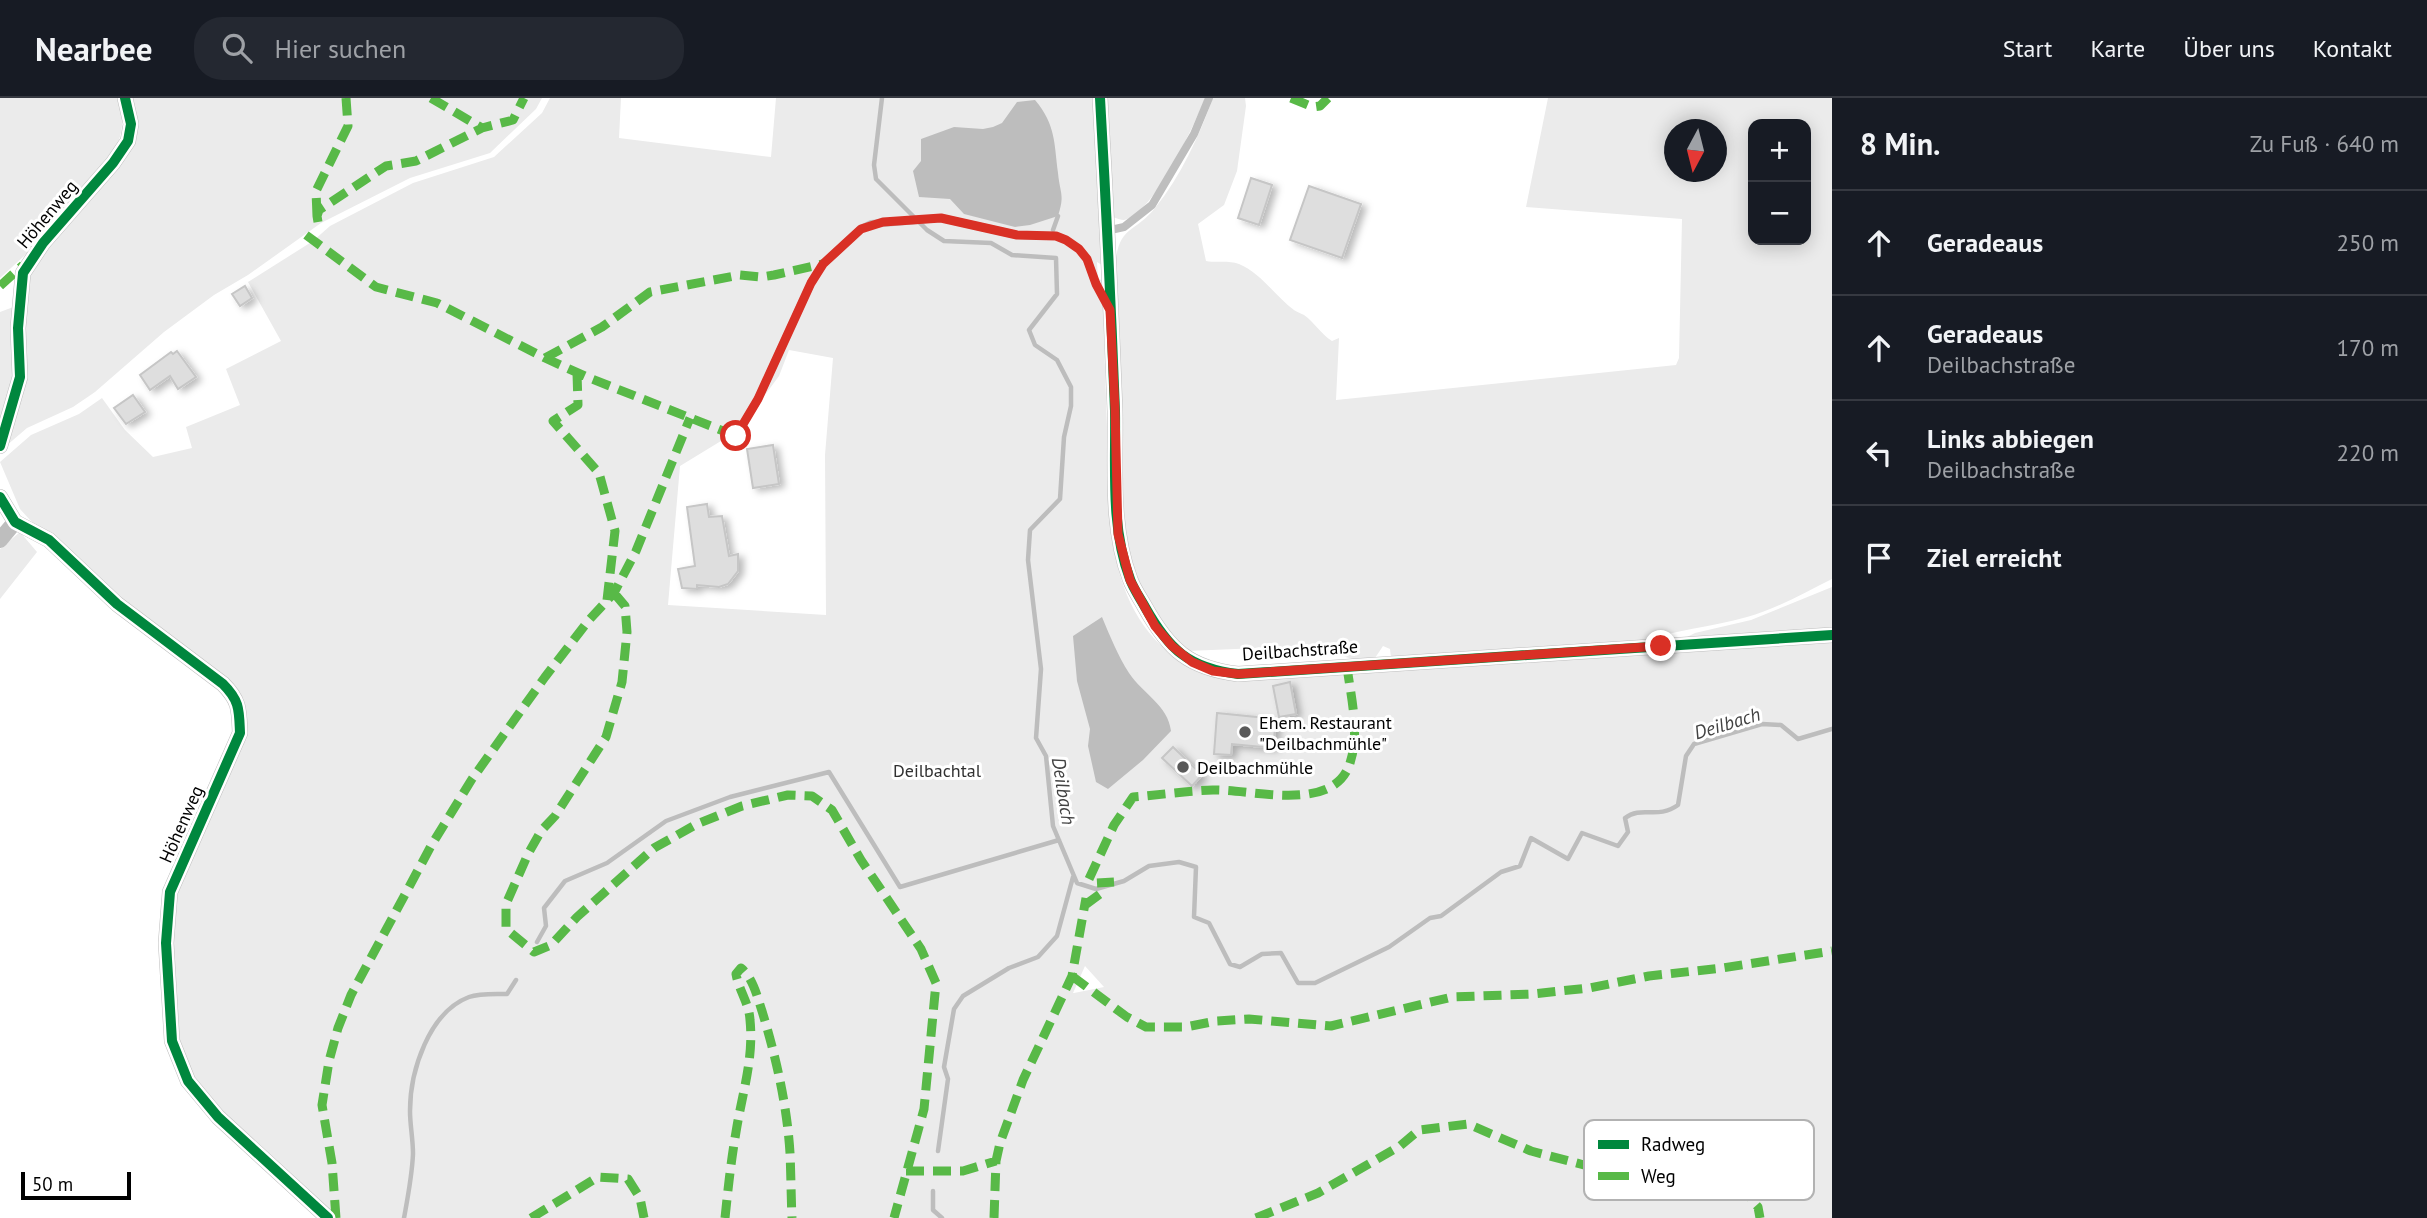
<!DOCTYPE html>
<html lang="de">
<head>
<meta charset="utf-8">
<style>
	:root { --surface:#171b24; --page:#242831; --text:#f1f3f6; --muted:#9ea1a6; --line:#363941 }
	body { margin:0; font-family:"PT Sans",sans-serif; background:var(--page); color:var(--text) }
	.controls { position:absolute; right:21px; top:21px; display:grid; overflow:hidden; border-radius:14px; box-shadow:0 4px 18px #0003 }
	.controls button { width:63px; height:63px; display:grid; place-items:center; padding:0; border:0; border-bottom:2px solid var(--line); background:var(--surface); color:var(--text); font:35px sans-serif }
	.compass { position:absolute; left:1664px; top:21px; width:63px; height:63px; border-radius:50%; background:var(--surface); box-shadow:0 4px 18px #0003; rotate:187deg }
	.scale { position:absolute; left:21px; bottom:18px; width:110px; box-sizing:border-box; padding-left:7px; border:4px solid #000; border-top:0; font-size:19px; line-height:24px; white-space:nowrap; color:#000; -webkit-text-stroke:5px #fff; paint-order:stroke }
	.stop { position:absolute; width:21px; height:21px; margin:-16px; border:5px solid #d93025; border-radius:50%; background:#fff }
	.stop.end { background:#d93025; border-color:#fff; box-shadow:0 2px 7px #0008 }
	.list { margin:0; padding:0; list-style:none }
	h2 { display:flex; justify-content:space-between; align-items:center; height:91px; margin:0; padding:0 28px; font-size:30px }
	h2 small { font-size:23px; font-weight:400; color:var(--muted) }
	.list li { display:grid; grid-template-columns:46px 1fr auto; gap:21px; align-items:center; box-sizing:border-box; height:105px; padding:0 28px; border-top:2px solid var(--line) }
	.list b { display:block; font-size:26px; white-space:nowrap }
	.list p { margin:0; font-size:23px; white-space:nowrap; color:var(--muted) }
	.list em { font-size:23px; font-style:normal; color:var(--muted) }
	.icon { flex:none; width:38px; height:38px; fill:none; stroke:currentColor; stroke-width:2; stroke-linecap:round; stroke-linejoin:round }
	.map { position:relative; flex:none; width:1832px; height:1120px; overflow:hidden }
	header { display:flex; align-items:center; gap:42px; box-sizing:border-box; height:98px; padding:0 35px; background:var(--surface); border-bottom:2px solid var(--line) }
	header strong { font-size:33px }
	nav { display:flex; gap:38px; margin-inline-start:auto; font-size:24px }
	.search { width:490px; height:63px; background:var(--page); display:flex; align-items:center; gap:18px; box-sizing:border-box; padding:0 24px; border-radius:28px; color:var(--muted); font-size:26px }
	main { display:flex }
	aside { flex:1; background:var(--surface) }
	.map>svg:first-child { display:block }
	.green { fill:#ebebeb; fill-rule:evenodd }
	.water { fill:#bdbdbd }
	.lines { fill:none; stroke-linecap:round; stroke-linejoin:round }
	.stream { stroke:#bdbdbd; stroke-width:4.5 }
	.building { fill:#dedede; stroke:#c6c6c6; stroke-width:2; filter:url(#shadow) }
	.service { stroke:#bebebe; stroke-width:8 }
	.minor { stroke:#bebebe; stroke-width:16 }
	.quiet { stroke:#58b947; stroke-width:9; stroke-dasharray:18 9; stroke-linecap:butt }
	.cycleway-casing { stroke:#fff; stroke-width:15 }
	.cycleway { stroke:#00873e; stroke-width:10 }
	.route { stroke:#d93025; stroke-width:9 }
	.poi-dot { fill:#595959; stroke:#fff; stroke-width:2.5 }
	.labels { text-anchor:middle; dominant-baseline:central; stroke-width:6; stroke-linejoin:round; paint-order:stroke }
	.street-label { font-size:18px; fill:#000; stroke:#fff }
	.poi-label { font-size:18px; fill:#000; stroke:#fff; text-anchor:start }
	.park-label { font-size:18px; fill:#313131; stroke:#fff }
	.water-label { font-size:19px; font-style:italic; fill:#424242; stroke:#fff }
	.key { fill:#fff; stroke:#b2b2b2; stroke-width:2 }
	.key-label { font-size:19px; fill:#000 }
</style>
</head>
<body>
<header>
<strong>Nearbee</strong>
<div class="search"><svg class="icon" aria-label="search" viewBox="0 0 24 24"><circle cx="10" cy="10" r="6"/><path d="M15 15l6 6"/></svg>Hier suchen</div>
<nav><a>Start</a><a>Karte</a><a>Über uns</a><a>Kontakt</a></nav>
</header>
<main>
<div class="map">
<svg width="1832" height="1120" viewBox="0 0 1832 1120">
	<defs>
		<filter id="shadow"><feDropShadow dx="5" dy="3" stdDeviation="3.5" flood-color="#0004"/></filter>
	</defs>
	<rect width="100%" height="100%" fill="#fff"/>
	<path class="green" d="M0,0H118C124,21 124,33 114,54L35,148L0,180Z
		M132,0H542L536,11L490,55L410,80L321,125L248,177L214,197L164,234L95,294L73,309L27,330L6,348L26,177L130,50Z
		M550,0H621L619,40L771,59L776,0H1094L1102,167L1097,164L1098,181L1102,182L1107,329L1116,461C1126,510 1153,553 1200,573L1832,542V1120H334L221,1018L191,981L175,942L170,847L174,795L245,630L241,598L162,536L30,422L20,411L0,364L31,337L79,316L102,300L125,332L153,359L192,350L186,329L240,307L226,271L281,243L248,184L313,143L330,128L413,85L494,59L542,15ZM789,252L833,260L825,357L826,517L668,507L680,368L739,332L779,278ZM1085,868L1104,889L1074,895H1073Z
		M1106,0H1205C1195,26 1152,118 1124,122C1121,122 1116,120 1113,119Z
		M1213,0H1245L1246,8L1237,73L1224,107L1198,126L1206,163C1218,165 1228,162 1239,166C1261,175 1275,198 1294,212C1295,213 1302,216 1304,217C1314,224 1321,236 1332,243L1339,240L1336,302L1676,267L1679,260L1682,121L1526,109L1548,0H1832V481C1804,495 1776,511 1747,519C1711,529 1674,532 1640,544L1391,560L1390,551L1383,548L1375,560C1368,561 1356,562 1349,560C1342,558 1339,554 1331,554L1329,547L1187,553L1166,534L1131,471L1125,435L1115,170C1118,127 1133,137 1155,110C1181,78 1199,38 1213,0ZM1753,26H1806V142H1753ZM1674,32H1716V74H1674Z
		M16,208L17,279L0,340V214Z
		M20,434L37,454L0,501V451Z
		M1832,489V530L1687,539L1695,535L1751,522Z"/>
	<path class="water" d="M1035,2C1056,27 1054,45 1058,75C1060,96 1065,96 1058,118L1030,127L1015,129L964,116L950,101L919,99L913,73L921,63V41L954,29L983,31L993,29L1002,25L1017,4Z
		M1102,519C1110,538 1118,558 1129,575C1143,596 1168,607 1171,633L1143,662L1108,691L1096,684L1088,648L1090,631L1077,583L1073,538Z"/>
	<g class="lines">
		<path class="stream" d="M882,0L874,67L876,81L927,132L944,143L991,145L1012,157L1056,160L1057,196L1029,232L1035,247L1057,262L1071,289V308L1064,339L1060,401L1030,432L1028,462L1041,571L1036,640L1046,658L1053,728L1077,785L1096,791L1124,783L1149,768L1179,764L1196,769L1194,819L1209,825L1230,866L1240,869L1262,856L1281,855L1298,885H1315L1389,849L1430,820L1441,818L1501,774L1520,768L1531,740L1568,761L1582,735L1618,748L1628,734L1625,720C1642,707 1657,722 1678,707L1686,658L1694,646L1762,626L1781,627L1798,641L1832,631
			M1053,132L1058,118
			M537,844L546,828L544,810L565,783L607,765L666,723L730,699L829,674L900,789L1059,742
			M938,1053L948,981L944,969L954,911L963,898L1009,870L1038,859L1057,838L1073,779
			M933,1093V1112L942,1120
			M404,1120C408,1098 412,1078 413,1056C413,1041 410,1027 410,1013C410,973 429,914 469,899C480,895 495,896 507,896L516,882"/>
	</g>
	<path class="building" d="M1251,80L1272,87L1259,127L1238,120Z
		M1309,88L1361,106L1342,160L1290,142Z
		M245,188L252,200L240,208L232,196Z
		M177,253L196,279L178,291L170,278L150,292L140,277L171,254L173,256Z
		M133,297L145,314L126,326L114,310Z
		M773,347L779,386L753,390L747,351Z
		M707,406L709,419L722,418L729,458L738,456V473L728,486L719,489L697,487V491L682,490L678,471L695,468L687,409Z
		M1290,584L1296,616L1279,619L1273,588Z
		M1217,615L1276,621L1273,650L1232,646L1231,657L1214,656Z
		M1173,649L1202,677L1192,688L1162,660Z"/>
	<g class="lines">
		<path class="service" d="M1106,133L1124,129L1152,107L1194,36L1209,0
			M736,338L758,301L811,185L823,166L861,131L871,126L941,120L1017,137L1056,138L1066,142L1079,151L1087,161L1096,186L1107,206"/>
		<path class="minor" d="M1100,0C1106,104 1111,208 1115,313C1116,368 1110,428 1130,481C1133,490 1140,500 1145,509C1169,552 1189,570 1238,576L1832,537
			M0,348L20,279L18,230L23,175L43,145L113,65L128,43L131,26L125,0
			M0,399L15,424L49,442L117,506L223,586C240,603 239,612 240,635L170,794L166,845L172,943L188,983L218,1019L328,1120
			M0,442L15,424"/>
		<path class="quiet" d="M431,0L482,30
			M1291,0L1313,9L1320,8L1328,0
			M317,118L316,93L348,28L346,0
			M318,124L317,118L319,112L386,68L416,63L482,30L513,22L524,0
			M306,137L376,189L437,205L545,260L587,279L736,338
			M0,188L23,167
			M545,260L602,229L650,194L740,177L761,179L774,177L823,166
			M577,275L578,307L553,323L599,375L615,433L607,502
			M614,495L625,508L627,534L622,584L606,639L555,718L541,733L528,756L506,806V831L534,854L551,847L577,819L654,750L697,726L742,708L788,697L812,698L832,712L861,762L921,851L936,885L924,1011L894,1120
			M1089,781L1114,727L1133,699C1159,697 1186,693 1213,692C1252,691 1334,716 1350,665C1360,635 1351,599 1347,569
			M1097,785L1114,784
			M1085,807L1100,796V793
			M1072,878L1127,919L1146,929H1186L1216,923L1249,921L1331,928L1452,899L1532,896L1589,890L1649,878L1722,870L1832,853
			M906,1073H963L996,1063
			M336,1120L332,1065L322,1007L329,963L338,930L351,897L431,748L472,681L545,579L589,522L614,495L636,453L690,320
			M531,1120L598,1079L628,1081L640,1100L644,1120
			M725,1120C728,1091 731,1063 736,1034C742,996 754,961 750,922C749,905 739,893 736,876L741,870C753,880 757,898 762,913C776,959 787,1007 790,1055C791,1077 791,1098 792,1120
			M994,1120L996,1063L1000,1045L1023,982L1072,878L1086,800
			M1256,1120L1318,1095L1400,1048L1419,1032L1468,1026L1531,1053L1584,1067L1651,1073L1745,1094L1758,1109L1760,1120"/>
		<g class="cycleway-casing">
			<path id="cycleway" d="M1100,0C1106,104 1111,208 1115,313C1116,368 1110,428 1130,481C1133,490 1140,500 1145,509C1169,552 1189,570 1238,576L1832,537
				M0,348L20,279L18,230L23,175L43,145L113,65L128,43L131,26L125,0
				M0,399L15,424L49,442L117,506L223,586C240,603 239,612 240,635L170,794L166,845L172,943L188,983L218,1019L328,1120"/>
		</g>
		<use href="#cycleway" class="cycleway"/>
	</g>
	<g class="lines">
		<path class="route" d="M736,338L758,301L811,185L823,166L861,131L883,124L941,120L1017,137L1056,138L1066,142L1079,151L1087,161L1096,186L1110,212L1115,310L1118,436L1130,482L1155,528L1172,548L1192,564L1213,573L1238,576L1661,548"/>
	</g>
	<g class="poi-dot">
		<circle cx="1245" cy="634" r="7"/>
		<circle cx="1183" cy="669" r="7"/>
	</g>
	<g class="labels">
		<g class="street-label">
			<text transform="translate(47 116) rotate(-50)">Höhenweg</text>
			<text transform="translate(1300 552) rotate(-4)">Deilbachstraße</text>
			<text transform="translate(181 726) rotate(-66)">Höhenweg</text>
		</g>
		<g class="poi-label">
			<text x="1259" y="624">Ehem. Restaurant<tspan x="1259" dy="21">"Deilbachmühle"</tspan></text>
			<text x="1197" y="669">Deilbachmühle</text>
		</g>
		<g class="park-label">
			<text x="937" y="672">Deilbachtal</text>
		</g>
		<g class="water-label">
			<text transform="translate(1727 625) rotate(-17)">Deilbach</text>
			<text transform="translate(1064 693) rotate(81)">Deilbach</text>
		</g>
	</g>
	<rect x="1584" y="1022" width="230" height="80" rx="10" class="key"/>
	<rect x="1598" y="1042" width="31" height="9" fill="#00873e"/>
	<rect x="1598" y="1074" width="31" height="8" fill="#58b947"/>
	<g class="key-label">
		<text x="1641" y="1053">Radweg</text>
		<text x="1641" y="1085">Weg</text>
	</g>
</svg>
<div class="controls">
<button>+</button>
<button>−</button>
</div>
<svg class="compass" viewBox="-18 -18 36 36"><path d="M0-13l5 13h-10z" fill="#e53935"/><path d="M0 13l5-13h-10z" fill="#9ea1a6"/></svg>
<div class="scale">50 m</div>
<div class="stop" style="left:736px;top:338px"></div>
<div class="stop end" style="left:1661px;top:548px"></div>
</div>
<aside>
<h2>8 Min.<small>Zu Fuß · 640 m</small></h2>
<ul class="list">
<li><svg class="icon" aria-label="ahead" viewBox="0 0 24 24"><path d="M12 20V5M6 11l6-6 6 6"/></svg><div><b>Geradeaus</b></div><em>250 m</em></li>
<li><svg class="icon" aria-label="ahead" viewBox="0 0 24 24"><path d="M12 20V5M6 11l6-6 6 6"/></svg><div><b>Geradeaus</b><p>Deilbachstraße</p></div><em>170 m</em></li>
<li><svg class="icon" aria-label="left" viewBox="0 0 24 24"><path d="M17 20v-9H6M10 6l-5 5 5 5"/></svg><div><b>Links abbiegen</b><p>Deilbachstraße</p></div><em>220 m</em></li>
<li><svg class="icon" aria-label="arrive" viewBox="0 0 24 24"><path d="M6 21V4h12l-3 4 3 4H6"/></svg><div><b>Ziel erreicht</b></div></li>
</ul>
</aside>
</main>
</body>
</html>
